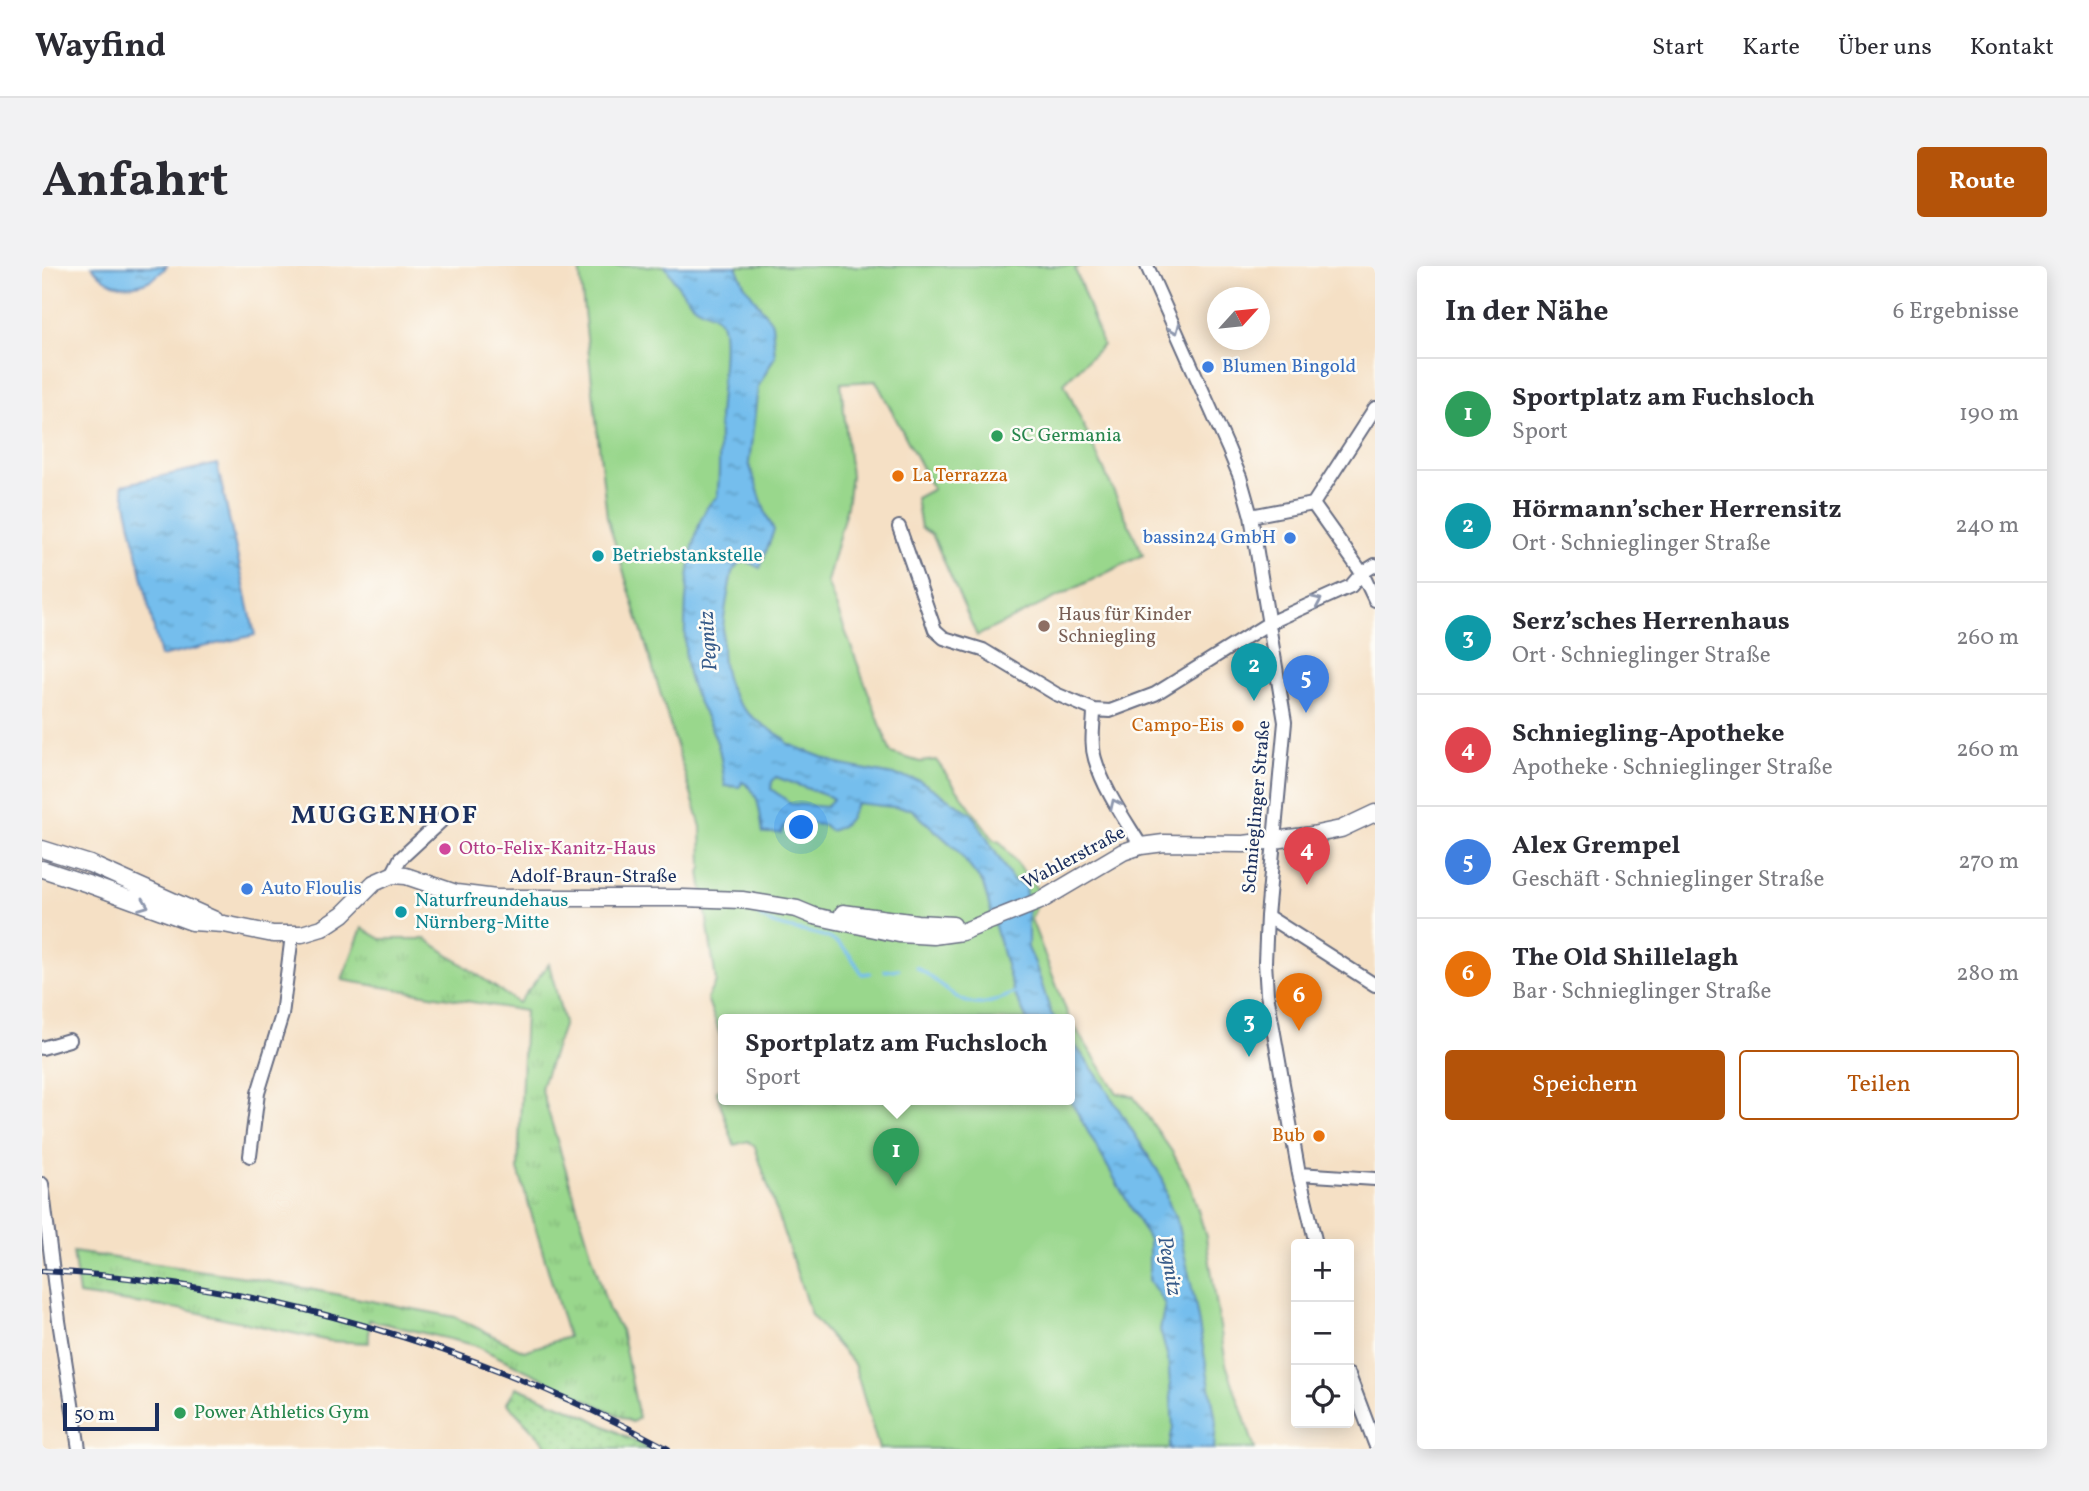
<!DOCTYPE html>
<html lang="de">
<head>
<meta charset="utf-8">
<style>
	:root { --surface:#fff; --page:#f2f2f3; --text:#2b2b33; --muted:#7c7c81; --line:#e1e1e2; --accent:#b45309 }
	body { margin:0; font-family:Vollkorn,serif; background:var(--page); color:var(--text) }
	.controls { position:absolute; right:21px; bottom:21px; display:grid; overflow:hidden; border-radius:7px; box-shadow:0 4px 18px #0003 }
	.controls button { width:63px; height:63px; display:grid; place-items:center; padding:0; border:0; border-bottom:2px solid var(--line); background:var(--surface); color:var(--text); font:35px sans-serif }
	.compass { position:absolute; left:1165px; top:21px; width:63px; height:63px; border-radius:50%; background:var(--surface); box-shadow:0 4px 18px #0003; rotate:63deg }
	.scale { position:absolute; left:21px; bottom:18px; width:96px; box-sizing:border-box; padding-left:7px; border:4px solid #1b2f5e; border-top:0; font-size:19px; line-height:24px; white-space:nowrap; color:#1b2f5e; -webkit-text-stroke:5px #fdfcf7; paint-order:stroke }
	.you { position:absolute; left:760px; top:562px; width:24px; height:24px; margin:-18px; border:5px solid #fff; border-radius:50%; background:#1a73e8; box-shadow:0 0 0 10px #1a73e833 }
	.badge { display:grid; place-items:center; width:46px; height:46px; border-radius:50%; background:var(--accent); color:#fff; font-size:23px; font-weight:700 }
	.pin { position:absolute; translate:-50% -58px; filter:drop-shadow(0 2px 4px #0008) }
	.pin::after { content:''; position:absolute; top:37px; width:24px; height:21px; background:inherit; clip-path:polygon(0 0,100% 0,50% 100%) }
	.popup { position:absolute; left:676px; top:748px; width:357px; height:91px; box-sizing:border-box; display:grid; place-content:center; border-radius:7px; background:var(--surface); filter:drop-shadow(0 2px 5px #0005); font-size:23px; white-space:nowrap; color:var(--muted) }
	.popup b { font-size:26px; color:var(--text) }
	.popup::after { content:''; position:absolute; left:50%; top:100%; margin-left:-14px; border:14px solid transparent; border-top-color:var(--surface) }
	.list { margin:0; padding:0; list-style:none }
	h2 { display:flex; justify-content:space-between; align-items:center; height:91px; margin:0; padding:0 28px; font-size:30px }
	h2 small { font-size:23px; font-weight:400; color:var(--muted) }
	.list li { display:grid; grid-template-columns:46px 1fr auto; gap:21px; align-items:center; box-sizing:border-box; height:112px; padding:0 28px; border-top:2px solid var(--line) }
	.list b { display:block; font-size:26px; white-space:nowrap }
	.list p { margin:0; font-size:23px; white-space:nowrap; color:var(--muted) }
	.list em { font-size:23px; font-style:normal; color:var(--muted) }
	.actions { display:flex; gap:14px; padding:21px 28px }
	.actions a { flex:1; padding:16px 0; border:2px solid var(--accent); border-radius:7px; text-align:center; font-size:24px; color:var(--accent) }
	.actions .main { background:var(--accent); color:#fff }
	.icon { flex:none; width:38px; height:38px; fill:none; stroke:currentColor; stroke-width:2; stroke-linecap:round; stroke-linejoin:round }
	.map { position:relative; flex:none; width:1333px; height:1183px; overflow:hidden; border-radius:7px }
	header { display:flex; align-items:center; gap:42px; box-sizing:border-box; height:98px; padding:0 35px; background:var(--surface); border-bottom:2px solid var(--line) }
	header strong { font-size:33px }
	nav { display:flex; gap:38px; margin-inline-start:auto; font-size:24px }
	.intro { display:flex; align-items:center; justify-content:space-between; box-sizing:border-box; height:168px; padding:0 42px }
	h1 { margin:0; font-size:49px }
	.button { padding:18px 32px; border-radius:7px; background:var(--accent); color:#fff; font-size:24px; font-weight:700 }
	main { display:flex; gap:42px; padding:0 42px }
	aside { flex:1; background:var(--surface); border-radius:7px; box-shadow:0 4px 18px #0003 }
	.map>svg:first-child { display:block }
	.grass { fill:url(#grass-tufts); stroke:#5a8375; stroke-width:2 }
	.park { fill:#99d78c; stroke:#5a8375; stroke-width:2 }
	.garden { fill:url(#garden-dots); stroke:#5a8375; stroke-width:2 }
	.water { fill:url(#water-ripples); stroke:#4876a6; stroke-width:2; fill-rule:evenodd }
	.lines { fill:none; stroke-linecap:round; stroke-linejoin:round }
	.stream { stroke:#74beed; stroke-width:3.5 }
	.minor-casing { stroke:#676d82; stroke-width:16 }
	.major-casing { stroke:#676d82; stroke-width:19 }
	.minor { stroke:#fff; stroke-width:12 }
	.major { stroke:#fff; stroke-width:16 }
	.rail-casing { stroke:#1b2f5e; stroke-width:6 }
	.rail { stroke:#fdfcf7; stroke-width:3.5; stroke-dasharray:10; stroke-linecap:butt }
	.oneway { stroke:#8d97ae }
	.shop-dot { fill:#3f7fe0; stroke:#fdfcf7; stroke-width:2.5 }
	.leisure-dot { fill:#2e9e5b; stroke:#fdfcf7; stroke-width:2.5 }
	.food-dot { fill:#e8710a; stroke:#fdfcf7; stroke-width:2.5 }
	.culture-dot { fill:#0f9aa8; stroke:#fdfcf7; stroke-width:2.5 }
	.education-dot { fill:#8d6e63; stroke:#fdfcf7; stroke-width:2.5 }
	.hotel-dot { fill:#d1479c; stroke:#fdfcf7; stroke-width:2.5 }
	.labels { text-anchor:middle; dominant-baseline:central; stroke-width:5; stroke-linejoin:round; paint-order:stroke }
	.shop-label { font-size:19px; fill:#366cbe; stroke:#fdfcf7; text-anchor:start }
	.leisure-label { font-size:19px; fill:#27864d; stroke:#fdfcf7; text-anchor:start }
	.food-label { font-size:19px; fill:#c56008; stroke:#fdfcf7; text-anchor:end }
	.culture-label { font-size:19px; fill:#0d838f; stroke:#fdfcf7; text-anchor:start }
	.education-label { font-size:19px; fill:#785e54; stroke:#fdfcf7; text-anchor:start }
	.street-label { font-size:19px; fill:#1b2f5e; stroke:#fdfcf7 }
	.hotel-label { font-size:19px; fill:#b23c85; stroke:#fdfcf7; text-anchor:start }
	.water-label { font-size:21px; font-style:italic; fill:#365a89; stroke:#fdfcf7 }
	.district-label { font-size:26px; font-weight:bold; letter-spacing:2px; fill:#1b2f5e; stroke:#fdfcf7 }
</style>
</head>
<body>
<header>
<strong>Wayfind</strong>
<nav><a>Start</a><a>Karte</a><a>Über uns</a><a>Kontakt</a></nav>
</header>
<div class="intro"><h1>Anfahrt</h1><a class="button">Route</a></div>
<main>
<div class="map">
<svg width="1333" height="1183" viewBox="0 0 1333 1183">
	<defs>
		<pattern id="grass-tufts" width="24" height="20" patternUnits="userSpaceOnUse" patternTransform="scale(1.75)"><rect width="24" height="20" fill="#99d78c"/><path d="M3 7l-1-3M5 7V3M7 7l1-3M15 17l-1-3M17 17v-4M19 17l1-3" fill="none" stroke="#83b97b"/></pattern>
		<pattern id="garden-dots" width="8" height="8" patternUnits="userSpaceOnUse" patternTransform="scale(1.75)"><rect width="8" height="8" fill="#99d78c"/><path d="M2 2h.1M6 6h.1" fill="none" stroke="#83b97b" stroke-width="1.8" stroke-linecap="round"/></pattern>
		<pattern id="water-ripples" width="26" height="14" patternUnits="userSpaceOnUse" patternTransform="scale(1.75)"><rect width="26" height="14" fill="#74beed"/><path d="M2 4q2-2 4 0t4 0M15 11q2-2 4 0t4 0" fill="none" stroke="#5e9bc3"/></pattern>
	</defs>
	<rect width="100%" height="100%" fill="#fdfcf7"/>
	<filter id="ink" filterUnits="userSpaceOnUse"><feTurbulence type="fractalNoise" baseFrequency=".0143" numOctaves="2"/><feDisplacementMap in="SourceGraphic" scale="14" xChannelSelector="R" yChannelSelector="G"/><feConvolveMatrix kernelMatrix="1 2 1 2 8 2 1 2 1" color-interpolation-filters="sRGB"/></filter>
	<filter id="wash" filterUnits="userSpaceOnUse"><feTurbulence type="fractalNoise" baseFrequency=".00686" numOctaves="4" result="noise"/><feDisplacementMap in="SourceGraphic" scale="28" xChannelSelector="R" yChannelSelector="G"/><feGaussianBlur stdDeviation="1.57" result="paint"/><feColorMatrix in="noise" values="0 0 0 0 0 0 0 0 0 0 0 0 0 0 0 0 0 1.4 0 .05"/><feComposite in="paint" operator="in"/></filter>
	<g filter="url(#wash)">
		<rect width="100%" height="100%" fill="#f5e0c5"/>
		<path class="grass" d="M320,662L339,673H384L476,737L507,698L522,757L499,822L567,1045L579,1064L597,1152L590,1156L432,1079L327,1054V1077L287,1075L144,1044L37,1029L31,986L204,1011L413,1051L482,1085L526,1071L476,903L483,745L300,714Z"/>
		<path class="park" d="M537,0H1038L1033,3L1061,79L1022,117L1101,289L935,370L890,268L879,262L874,232L891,223L834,115L799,117L809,210L805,240L785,316L849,487L878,496L894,494L952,574L958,576L1000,629L989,653L1027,752L1075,827L1091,830L1131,887L1150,924L1164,971L1184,1098L1213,1183H837L812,1098L769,1049L713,881L706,875L692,879L674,824L681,821V834H1027V754H681V777L665,732L674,715L658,606L660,602L659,561L565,251Z"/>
		<path class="garden" d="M474,1121L542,1149L608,1183H508L465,1137Z"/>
		<path class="water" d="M50,0H125C105,24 70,28 50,0Z
			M623,0H694L702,18L730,57L733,90L716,121L707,197L724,248L732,264L718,302L704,295L696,298L690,306C683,345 670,396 693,432C704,450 727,462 743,473L746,478L800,499L877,514L930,548L971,615L983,620L986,650V682L993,697L1009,747L1014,754H985L972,727L941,618L914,583L869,543L814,537C809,553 804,560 788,565L782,559L748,556L742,560L739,567H721C718,550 718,523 700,516L698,521L683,520C681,508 680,495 677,483C670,455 649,431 645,402C639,367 644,251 675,231C679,206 676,181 677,155C677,135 686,72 679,57C674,46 661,46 652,39C640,28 632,14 623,0ZM734,511L788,531L791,533L784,541L750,538L729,523L730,516Z
			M175,198L213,369L118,391L80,219Z
			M1027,771L1057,812L1121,913L1126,938L1134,951L1153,1036L1174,1155L1172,1183H1127L1131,1160L1126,1092L1118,1064L1123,1038L1107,1014V974L1027,832Z"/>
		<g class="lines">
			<path class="stream" d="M712,643C723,664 766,663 787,672C803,680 812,694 820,708L828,707
				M874,701C895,712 914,740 940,738C952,737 966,729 977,725
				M843,705L857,703"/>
		</g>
	</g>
	<g filter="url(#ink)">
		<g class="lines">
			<g class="minor-casing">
				<path id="minor" d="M1105,0L1186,182L1198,211L1209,250L1243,456L1225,650L1223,696L1225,728L1257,908L1274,978
					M1271,238L1333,142
					M1209,250L1271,238L1320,307L1333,334
					M857,261L893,364L902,372L941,384L1014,428L1052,444C1052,459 1048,477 1053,493C1062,524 1082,552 1099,580
					M1052,444L1068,445L1113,428L1227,357L1309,320L1320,307L1333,299
					M350,609L358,593L410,545
					M1225,650L1333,719
					M0,782L27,774
					M208,890L216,827L240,749L250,669
					M1257,908L1333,913
					M0,918L17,1055L37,1183
					M1307,1109L1333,1178"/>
			</g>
			<g class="major-casing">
				<path id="major" d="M0,583L48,598L173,654
					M0,603L49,619L150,656L182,658L231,668H260L280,662L301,648L332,617L350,609L364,610L414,627L454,632H641L700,634L755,643L772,650L857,668L891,670L920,666L998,635L1081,586L1099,580L1122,577L1202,578L1270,569L1299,563L1333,547
					M801,647L875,657L911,659"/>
			</g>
			<use href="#minor" class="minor"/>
			<use href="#major" class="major"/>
			<g class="rail-casing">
				<path id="rail" d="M0,1005C211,1015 440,1081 626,1183"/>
			</g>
			<use href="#rail" class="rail"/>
		</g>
		<defs><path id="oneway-chevron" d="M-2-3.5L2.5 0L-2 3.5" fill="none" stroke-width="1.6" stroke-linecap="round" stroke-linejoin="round" transform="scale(1.75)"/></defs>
		<g class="oneway">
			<use href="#oneway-chevron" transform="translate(1133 63) rotate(67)"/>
			<use href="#oneway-chevron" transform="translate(1275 335) rotate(-24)"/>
			<use href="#oneway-chevron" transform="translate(1073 538) rotate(-115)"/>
			<use href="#oneway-chevron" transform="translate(102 639) rotate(21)"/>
		</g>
	</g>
	<g class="shop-dot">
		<circle cx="1166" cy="101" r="7"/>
		<circle cx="1248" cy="272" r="7"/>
		<circle cx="205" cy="623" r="7"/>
	</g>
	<g class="leisure-dot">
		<circle cx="955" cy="170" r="7"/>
		<circle cx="138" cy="1147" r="7"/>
	</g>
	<g class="food-dot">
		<circle cx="856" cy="210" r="7"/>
		<circle cx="1196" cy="460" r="7"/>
		<circle cx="1277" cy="870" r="7"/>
	</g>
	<g class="culture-dot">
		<circle cx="556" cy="290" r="7"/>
		<circle cx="359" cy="646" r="7"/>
	</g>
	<circle class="education-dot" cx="1002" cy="360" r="7"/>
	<circle class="hotel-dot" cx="403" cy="583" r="7"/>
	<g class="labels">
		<g class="shop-label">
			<text x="1180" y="101">Blumen Bingold</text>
			<text x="1234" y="272" text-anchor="end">bassin24 GmbH</text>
			<text x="219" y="623">Auto Floulis</text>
		</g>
		<g class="leisure-label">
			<text x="969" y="170">SC Germania</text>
			<text x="152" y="1147">Power Athletics Gym</text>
		</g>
		<g class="food-label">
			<text x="870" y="210" text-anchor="start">La Terrazza</text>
			<text x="1182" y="460">Campo-Eis</text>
			<text x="1263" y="870">Bub</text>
		</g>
		<g class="culture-label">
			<text x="570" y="290">Betriebstankstelle</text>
			<text x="373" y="635">Naturfreundehaus<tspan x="373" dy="22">Nürnberg-Mitte</tspan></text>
		</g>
		<g class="education-label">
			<text x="1016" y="349">Haus für Kinder<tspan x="1016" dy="22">Schniegling</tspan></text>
		</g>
		<g class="street-label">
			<text transform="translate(1215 541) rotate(-85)">Schnieglinger Straße</text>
			<text transform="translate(1032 592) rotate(-28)">Wahlerstraße</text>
			<text x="551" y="611">Adolf-Braun-Straße</text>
		</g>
		<g class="hotel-label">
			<text x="417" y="583">Otto-Felix-Kanitz-Haus</text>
		</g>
		<g class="water-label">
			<text transform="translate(667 375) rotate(-94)">Pegnitz</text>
			<text transform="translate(1127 1000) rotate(80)">Pegnitz</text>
		</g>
		<g class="district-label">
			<text x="343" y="550">MUGGENHOF</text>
		</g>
	</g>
</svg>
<div class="controls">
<button>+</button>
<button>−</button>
<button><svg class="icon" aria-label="locate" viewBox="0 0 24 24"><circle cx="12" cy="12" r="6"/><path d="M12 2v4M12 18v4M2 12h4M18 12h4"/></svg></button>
</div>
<svg class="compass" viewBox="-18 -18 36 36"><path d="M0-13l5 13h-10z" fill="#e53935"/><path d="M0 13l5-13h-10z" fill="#7c7c81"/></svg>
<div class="scale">50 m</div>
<div class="you"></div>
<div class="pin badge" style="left:854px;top:920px;background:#2e9e5b">1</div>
<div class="popup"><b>Sportplatz am Fuchsloch</b>Sport</div>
<div class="pin badge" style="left:1212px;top:435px;background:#0f9aa8">2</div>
<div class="pin badge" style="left:1207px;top:791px;background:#0f9aa8">3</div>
<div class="pin badge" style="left:1265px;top:619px;background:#e0444e">4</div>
<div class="pin badge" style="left:1264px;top:447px;background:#3f7fe0">5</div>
<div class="pin badge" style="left:1257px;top:765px;background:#e8710a">6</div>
</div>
<aside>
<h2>In der Nähe<small>6 Ergebnisse</small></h2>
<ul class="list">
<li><span class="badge" style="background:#2e9e5b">1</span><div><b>Sportplatz am Fuchsloch</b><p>Sport</p></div><em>190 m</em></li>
<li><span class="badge" style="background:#0f9aa8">2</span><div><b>Hörmann’scher Herrensitz</b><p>Ort · Schnieglinger Straße</p></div><em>240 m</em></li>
<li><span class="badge" style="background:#0f9aa8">3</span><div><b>Serz’sches Herrenhaus</b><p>Ort · Schnieglinger Straße</p></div><em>260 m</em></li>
<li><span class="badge" style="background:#e0444e">4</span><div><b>Schniegling-Apotheke</b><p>Apotheke · Schnieglinger Straße</p></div><em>260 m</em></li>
<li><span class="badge" style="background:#3f7fe0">5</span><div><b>Alex Grempel</b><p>Geschäft · Schnieglinger Straße</p></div><em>270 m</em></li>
<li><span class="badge" style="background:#e8710a">6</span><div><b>The Old Shillelagh</b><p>Bar · Schnieglinger Straße</p></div><em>280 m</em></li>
</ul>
<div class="actions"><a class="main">Speichern</a><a>Teilen</a></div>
</aside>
</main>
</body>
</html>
